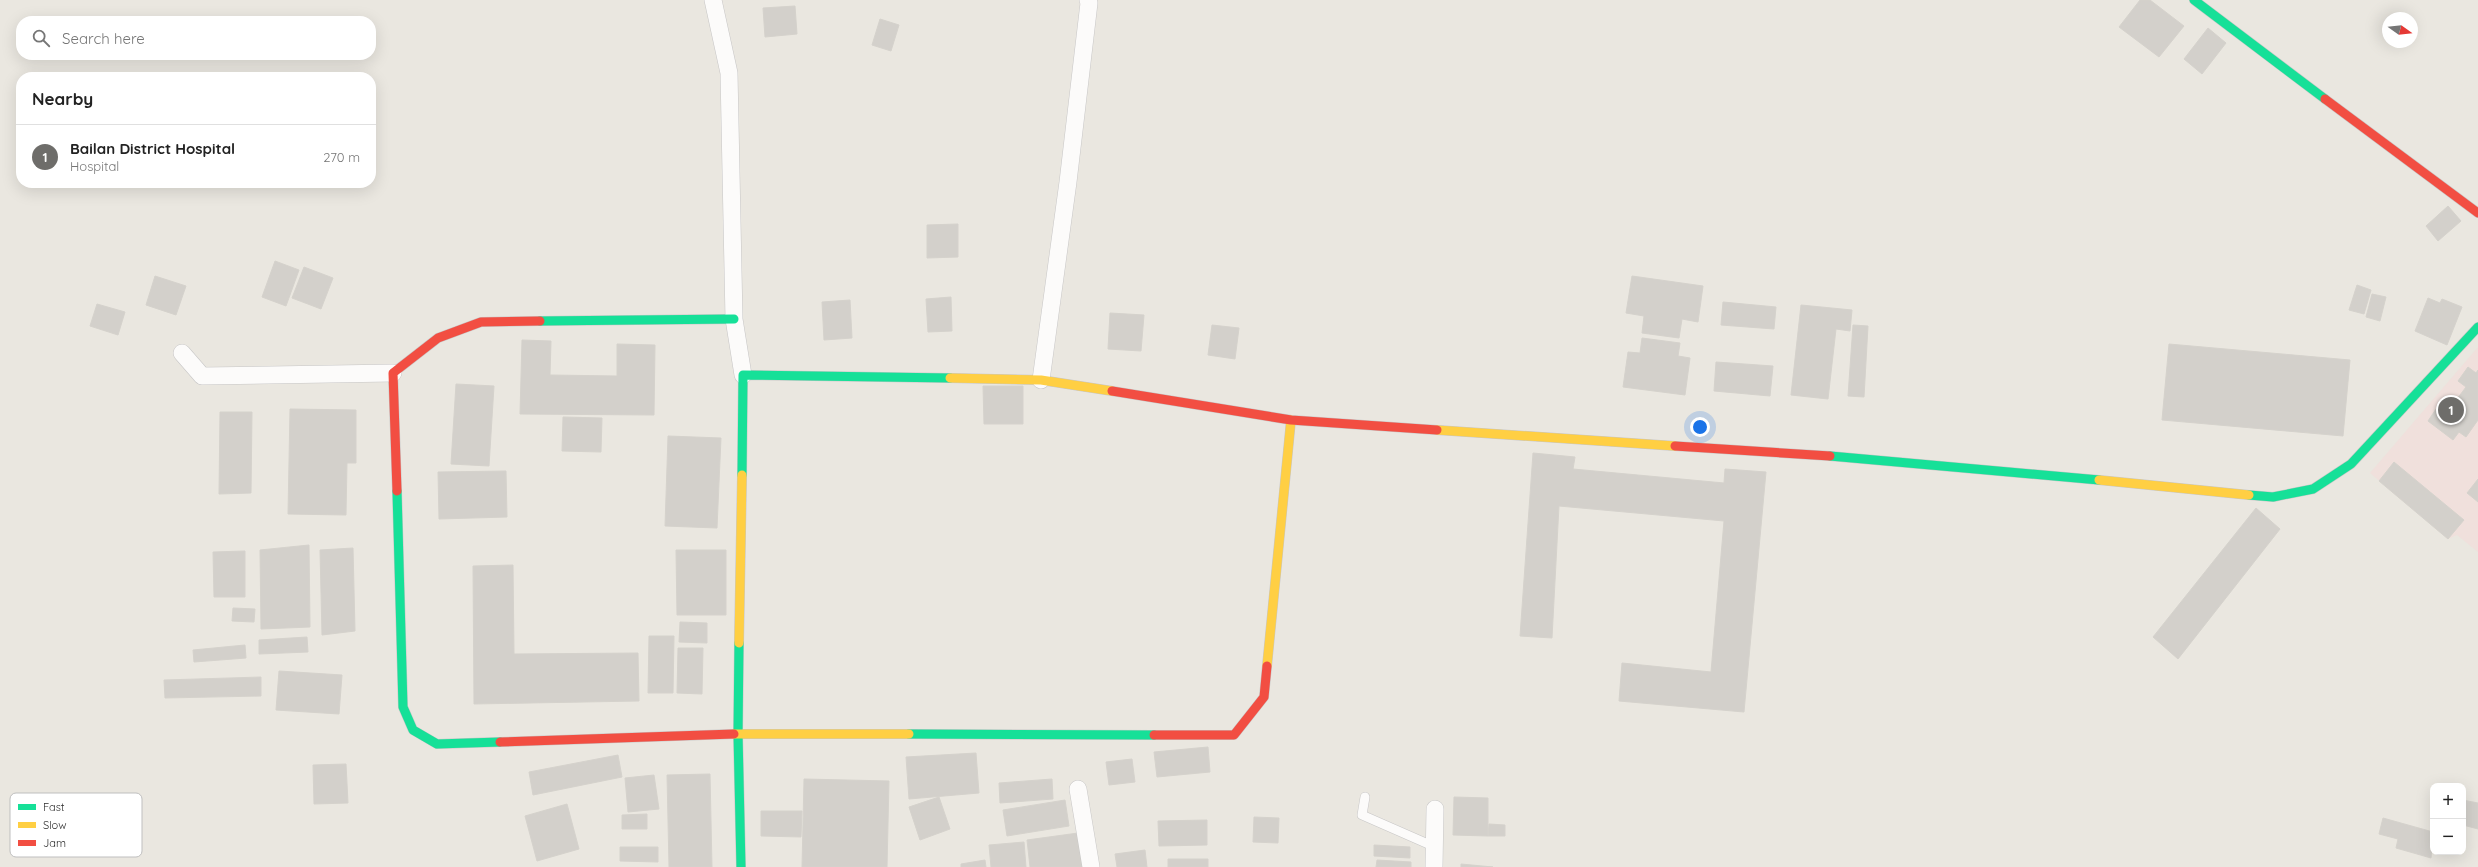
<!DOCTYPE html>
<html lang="en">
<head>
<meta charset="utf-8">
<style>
	:root { --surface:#fff; --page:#f2f2f2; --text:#222; --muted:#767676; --line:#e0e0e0; --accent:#6e6d6a }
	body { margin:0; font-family:Quicksand,sans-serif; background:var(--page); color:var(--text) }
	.controls { position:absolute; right:12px; bottom:12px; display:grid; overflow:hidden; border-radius:8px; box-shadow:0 4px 16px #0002 }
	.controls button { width:36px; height:36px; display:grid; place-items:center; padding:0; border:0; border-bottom:1px solid var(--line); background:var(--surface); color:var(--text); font:20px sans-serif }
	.compass { position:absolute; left:2382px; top:12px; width:36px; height:36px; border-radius:50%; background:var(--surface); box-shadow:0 4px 16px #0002; rotate:105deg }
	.you { position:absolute; left:1700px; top:427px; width:14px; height:14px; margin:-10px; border:3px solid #fff; border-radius:50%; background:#1a73e8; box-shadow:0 0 0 6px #1a73e833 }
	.badge { display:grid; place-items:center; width:26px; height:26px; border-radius:50%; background:var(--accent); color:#fff; font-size:13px; font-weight:700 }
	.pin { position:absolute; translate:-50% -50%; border:2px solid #fff; box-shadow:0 1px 4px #0006 }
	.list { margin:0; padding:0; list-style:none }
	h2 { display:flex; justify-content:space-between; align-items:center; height:52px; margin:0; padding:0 16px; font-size:17px }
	h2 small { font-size:13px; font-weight:400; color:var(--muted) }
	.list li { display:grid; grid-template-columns:26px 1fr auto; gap:12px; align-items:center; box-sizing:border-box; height:64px; padding:0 16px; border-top:1px solid var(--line) }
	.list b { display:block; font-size:15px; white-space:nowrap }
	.list p { margin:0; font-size:13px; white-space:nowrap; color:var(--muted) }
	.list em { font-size:13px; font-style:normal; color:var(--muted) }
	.icon { flex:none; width:22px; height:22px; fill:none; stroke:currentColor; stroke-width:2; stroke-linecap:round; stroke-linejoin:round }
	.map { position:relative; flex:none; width:2478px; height:867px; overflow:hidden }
	.search { position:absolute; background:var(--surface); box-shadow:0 4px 16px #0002; left:16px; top:16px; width:360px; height:44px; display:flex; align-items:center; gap:10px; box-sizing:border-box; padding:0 14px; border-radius:16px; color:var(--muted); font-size:15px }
	.panel { position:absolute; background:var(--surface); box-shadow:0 4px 16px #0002; left:16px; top:72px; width:360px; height:116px; border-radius:16px }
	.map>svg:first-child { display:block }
	.medical { fill:#f0e0dc }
	.building { fill:#d3d0cb; stroke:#d5d2cc }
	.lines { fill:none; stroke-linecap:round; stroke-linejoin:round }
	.lane-casing { stroke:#c7c6c6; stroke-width:10 }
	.street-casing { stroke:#c7c6c6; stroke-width:18 }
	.fast-casing { stroke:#c7c6c6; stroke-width:10 }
	.slow-casing { stroke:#c7c6c6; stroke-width:10 }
	.jam-casing { stroke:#c7c6c6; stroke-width:10 }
	.lane { stroke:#fcfbfa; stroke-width:9 }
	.street { stroke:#fcfbfa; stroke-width:17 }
	.fast { stroke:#16e098; stroke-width:9 }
	.slow { stroke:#ffcf43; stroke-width:9 }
	.jam { stroke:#f24e42; stroke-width:9 }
	.key { fill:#fff; stroke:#bfbfbf; stroke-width:1 }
	.key-label { font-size:11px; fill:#2b2b2b }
</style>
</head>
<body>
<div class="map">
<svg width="2478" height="867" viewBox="0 0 2478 867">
	<rect width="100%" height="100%" fill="#eae7e0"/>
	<path class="medical" d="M2478,347V552L2457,535L2448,539L2370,473Z"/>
	<path class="building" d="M2140,0H2150L2184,26L2159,57L2119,27Z
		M795,6L797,34L765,37L763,8Z
		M880,19L899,25L891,51L872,45Z
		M2208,28L2226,43L2202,74L2184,59Z
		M2448,206L2461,221L2438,241L2426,226Z
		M958,224V257L927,258V225Z
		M275,261L299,270L286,306L262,297Z
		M304,267L333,278L321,309L292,298Z
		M155,276L186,286L176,315L146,305Z
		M1632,276L1703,286L1698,322L1682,319L1679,338L1642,333L1644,316L1626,313Z
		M2357,285L2371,290L2364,314L2349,310Z
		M2372,294L2386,297L2380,321L2366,317Z
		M951,297L952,331L928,332L926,299Z
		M2428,298L2440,303L2442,299L2462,307L2447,345L2415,331Z
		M850,300L852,338L824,340L822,302Z
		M1723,302L1776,307L1774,329L1721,325Z
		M97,304L125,312L118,335L90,326Z
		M1801,305L1852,310L1850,331L1836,329L1828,399L1791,395Z
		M1110,313L1144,315L1141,351L1108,349Z
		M1212,325L1239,328L1235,359L1208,355Z
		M1853,325L1868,326L1864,397L1848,396Z
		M1642,338L1680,343L1678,356L1690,358L1685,395L1623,387L1628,352L1640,353Z
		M522,340L551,341L550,375L617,376V344L655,345L654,415L520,414Z
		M2169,344L2350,360L2343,436L2162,420Z
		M1716,362L1773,366L1770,396L1714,391Z
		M2468,367L2476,373L2478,370V420L2466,437L2459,432L2453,440L2428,421L2436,409L2445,415L2466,387L2458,381Z
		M456,384L494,386L489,466L451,464Z
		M983,386H1023V424H984Z
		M290,409L356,410V463H347L346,515L288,514Z
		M220,412H252L251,493L219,494Z
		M563,417L602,418L601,452L562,451Z
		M668,436L721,438L717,528L665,526Z
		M1533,453L1575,457L1573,469L1724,483L1725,469L1766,472L1744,712L1619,701L1622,663L1711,672L1724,521L1559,506L1552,638L1520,636Z
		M2394,462L2464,520L2448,539L2379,481Z
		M506,471L507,517L439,519L438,472Z
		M2478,479V502L2467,493Z
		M2256,508L2280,529L2178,659L2153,637Z
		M309,545L310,627L261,629L260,550Z
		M353,548L355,631L322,635L320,550Z
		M676,550H726V615H677Z
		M245,551V597H214L213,552Z
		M513,565L514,654L638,653L639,701L474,704L473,566Z
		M233,608L255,609L254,622L232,621Z
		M680,622L707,623V643L679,642Z
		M649,636H674L673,693H648Z
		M307,637L308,652L259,654V640Z
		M245,645L246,658L194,662L193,650Z
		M678,648H703L702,694L677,693Z
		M279,671L342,675L339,714L276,710Z
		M261,677V696L165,698L164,680Z
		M1208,747L1210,772L1157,777L1154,752Z
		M976,753L979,793L909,799L906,757Z
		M618,755L622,777L533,795L529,772Z
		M1132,759L1135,782L1109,785L1106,762Z
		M346,764L348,803L314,804L313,765Z
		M710,774L712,867H669L667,775Z
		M654,775L659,809L628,812L625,778Z
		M804,779L889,781L887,867H802Z
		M1052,779L1053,799L1000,803L999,783Z
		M939,797L950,829L920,840L909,807Z
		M1454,797L1488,798V836L1453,835Z
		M1065,800L1069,826L1007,836L1003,810Z
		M2463,800L2478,803V829L2463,825Z
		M567,804L579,849L537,861L525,816Z
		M761,811H802L801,837L761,836Z
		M647,814V829H622V815Z
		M1254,817L1279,818L1278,843L1253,842Z
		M2383,818L2433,832L2431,858L2396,848L2398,839L2379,834Z
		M1207,820V845L1159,846L1158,821Z
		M1489,824L1505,825V836H1488Z
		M1078,833L1082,867H1030L1027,840Z
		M1024,842L1026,867H991L989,845Z
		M1374,845L1410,847V858L1374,856Z
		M620,847H658V862L620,861Z
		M1145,850L1147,867H1117L1115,854Z
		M1168,859H1208V867H1168Z
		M985,860L986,867H961V864Z
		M1377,860L1411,862V867H1376Z
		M1461,864L1493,867H1461Z"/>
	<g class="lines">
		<g class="lane-casing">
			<path id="lane" d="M1365,797L1362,815L1435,847"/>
		</g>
		<g class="street-casing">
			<path id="street" d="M713,0L729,73L734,319L743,375
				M182,353L202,376L393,373
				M1041,380L1068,182L1089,3L1088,0
				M1078,789L1091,867
				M1434,867L1435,809"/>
		</g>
		<g class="fast-casing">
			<path id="fast" d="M2194,0L2325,99
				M540,321L734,319
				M1830,456L2099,480
				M742,475L743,375L950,378
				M397,491L403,707L413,730L437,744L500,742
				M2249,495L2273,497L2313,489L2351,464L2478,327
				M739,643L738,734L741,867
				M909,734L1154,735"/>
		</g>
		<g class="slow-casing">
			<path id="slow" d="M950,378L1041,380L1112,391
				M1437,430L1675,446
				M2099,480L2249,495
				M739,643L742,475
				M1267,666L1291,420
				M734,734H909"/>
		</g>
		<g class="jam-casing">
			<path id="jam" d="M2325,99L2478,213
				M1112,391L1291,420L1437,430
				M1675,446L1830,456
				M397,491L393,373L438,338L481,322L540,321
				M1154,735H1234L1264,697L1267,666
				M500,742L734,734"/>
		</g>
		<use href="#lane" class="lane"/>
		<use href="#street" class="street"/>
		<use href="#fast" class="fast"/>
		<use href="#slow" class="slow"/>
		<use href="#jam" class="jam"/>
	</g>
	<rect x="10" y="793" width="132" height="64" rx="6" class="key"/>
	<rect x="18" y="804" width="18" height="6" fill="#16e098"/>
	<rect x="18" y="822" width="18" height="6" fill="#ffcf43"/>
	<rect x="18" y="840" width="18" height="6" fill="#f24e42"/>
	<g class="key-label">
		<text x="43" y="811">Fast</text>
		<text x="43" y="829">Slow</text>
		<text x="43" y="847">Jam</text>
	</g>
</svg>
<div class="controls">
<button>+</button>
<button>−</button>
</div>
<svg class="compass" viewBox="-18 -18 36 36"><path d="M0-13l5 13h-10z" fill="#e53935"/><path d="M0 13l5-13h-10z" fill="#767676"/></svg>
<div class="you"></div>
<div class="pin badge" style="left:2451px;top:410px">1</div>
<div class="search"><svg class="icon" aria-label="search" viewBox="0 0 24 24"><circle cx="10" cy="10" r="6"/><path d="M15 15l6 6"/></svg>Search here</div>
<section class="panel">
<h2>Nearby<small></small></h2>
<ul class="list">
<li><span class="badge">1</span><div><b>Bailan District Hospital</b><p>Hospital</p></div><em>270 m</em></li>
</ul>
</section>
</div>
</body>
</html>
